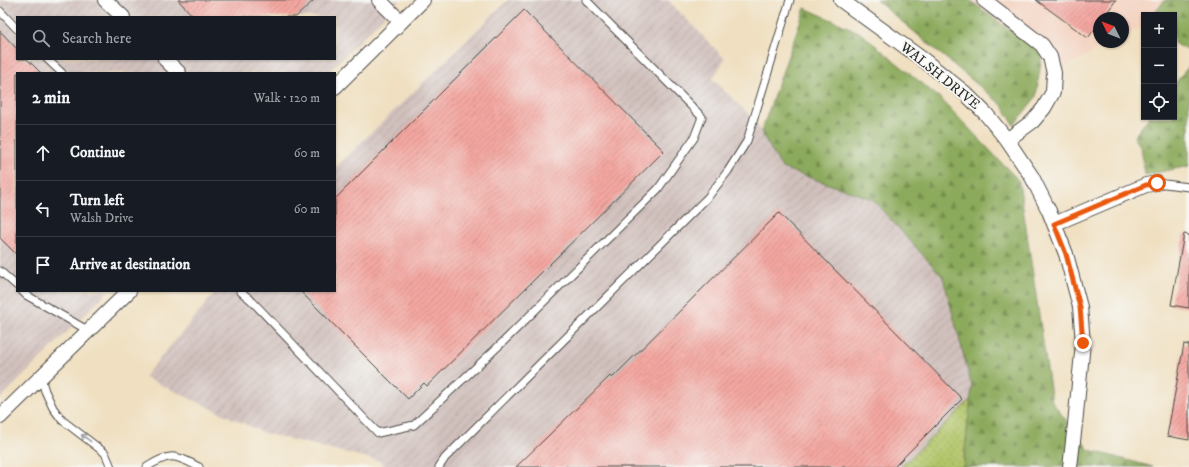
<!DOCTYPE html>
<html lang="en">
<head>
<meta charset="utf-8">
<style>
	:root { --surface:#171b24; --page:#20242c; --text:#f1f3f6; --muted:#9ea1a6; --line:#363941 }
	body { margin:0; font-family:"IM FELL DW Pica",serif; background:var(--page); color:var(--text) }
	.controls { position:absolute; right:12px; top:12px; display:grid; overflow:hidden; border-radius:0px; box-shadow:0 1px 3px #0004 }
	.controls button { width:36px; height:36px; display:grid; place-items:center; padding:0; border:0; border-bottom:1px solid var(--line); background:var(--surface); color:var(--text); font:20px sans-serif }
	.compass { position:absolute; left:1093px; top:12px; width:36px; height:36px; border-radius:50%; background:var(--surface); box-shadow:0 1px 3px #0004; rotate:312deg }
	.stop { position:absolute; width:12px; height:12px; margin:-9px; border:3px solid #ea580c; border-radius:50%; background:#fff }
	.stop.end { background:#ea580c; border-color:#fff; box-shadow:0 1px 4px #0008 }
	.list { margin:0; padding:0; list-style:none }
	h2 { display:flex; justify-content:space-between; align-items:center; height:52px; margin:0; padding:0 16px; font-size:17px }
	h2 small { font-size:13px; font-weight:400; color:var(--muted) }
	.list li { display:grid; grid-template-columns:26px 1fr auto; gap:12px; align-items:center; box-sizing:border-box; height:56px; padding:0 16px; border-top:1px solid var(--line) }
	.list b { display:block; font-size:15px; white-space:nowrap }
	.list p { margin:0; font-size:13px; white-space:nowrap; color:var(--muted) }
	.list em { font-size:13px; font-style:normal; color:var(--muted) }
	.icon { flex:none; width:22px; height:22px; fill:none; stroke:currentColor; stroke-width:2; stroke-linecap:round; stroke-linejoin:round }
	.map { position:relative; flex:none; width:1189px; height:467px; overflow:hidden }
	.search { position:absolute; background:var(--surface); box-shadow:0 1px 3px #0004; left:16px; top:16px; width:320px; height:44px; display:flex; align-items:center; gap:10px; box-sizing:border-box; padding:0 14px; border-radius:0px; color:var(--muted); font-size:15px }
	.panel { position:absolute; background:var(--surface); box-shadow:0 1px 3px #0004; left:16px; top:72px; width:320px; height:220px; border-radius:0px }
	.map>svg:first-child { display:block }
	.built { fill:#f4d3c1 }
	.industrial { fill:url(#industrial-furrows); fill-rule:evenodd }
	.grass { fill:url(#grass-dots); stroke:#6e784a }
	.forest { fill:url(#forest-firs); stroke:#5c6a44 }
	.building { fill:url(#building-hatch) }
	.lines { fill:none; stroke-linecap:round; stroke-linejoin:round }
	.service-casing { stroke:#494642; stroke-width:9 }
	.minor-casing { stroke:#494642; stroke-width:16 }
	.service { stroke:#fff; stroke-width:7 }
	.minor { stroke:#fff; stroke-width:14 }
	.oneway { stroke:#a0a0a0 }
	.route { stroke:#ea580c; stroke-width:5 }
	.labels { text-anchor:middle; dominant-baseline:central; stroke-width:3.5; stroke-linejoin:round; paint-order:stroke }
	.street-label { font-size:14px; fill:#2b2b2b; stroke:#f6f6f2 }
</style>
</head>
<body>
<div class="map">
<svg width="1189" height="467" viewBox="0 0 1189 467">
	<defs>
		<pattern id="industrial-furrows" width="10" height="10" patternUnits="userSpaceOnUse"><rect width="10" height="10" fill="#d0c0bc"/><path d="M-1 1l2-2M0 10L10 0M9 11l2-2" fill="none" stroke="#b3a5a2"/></pattern>
		<pattern id="grass-dots" width="8" height="8" patternUnits="userSpaceOnUse"><rect width="8" height="8" fill="#b1c568"/><path d="M2 2h.1M6 6h.1" fill="none" stroke="#98a95a" stroke-width="1.8" stroke-linecap="round"/></pattern>
		<pattern id="forest-firs" width="22" height="20" patternUnits="userSpaceOnUse"><rect width="22" height="20" fill="#8caa5c"/><path d="M5 1l3.5 6h-7zM16 11l3.5 6h-7z" fill="#738b4c"/></pattern>
		<pattern id="building-hatch" width="6" height="6" patternUnits="userSpaceOnUse"><rect width="6" height="6" fill="#f4a7a1"/><path d="M-1 1l2-2M0 6l6-6M5 7l2-2" fill="none" stroke="#c68883"/></pattern>
	</defs>
	<rect width="100%" height="100%" fill="#f6f6f2"/>
	<filter id="ink" filterUnits="userSpaceOnUse"><feTurbulence type="fractalNoise" baseFrequency=".025" numOctaves="2"/><feDisplacementMap in="SourceGraphic" scale="8" xChannelSelector="R" yChannelSelector="G"/><feConvolveMatrix kernelMatrix="1 2 1 2 8 2 1 2 1" color-interpolation-filters="sRGB"/></filter>
	<filter id="wash" filterUnits="userSpaceOnUse"><feTurbulence type="fractalNoise" baseFrequency=".012" numOctaves="4" result="noise"/><feDisplacementMap in="SourceGraphic" scale="16" xChannelSelector="R" yChannelSelector="G"/><feGaussianBlur stdDeviation="0.9" result="paint"/><feColorMatrix in="noise" values="0 0 0 0 0 0 0 0 0 0 0 0 0 0 0 0 0 1.4 0 .05"/><feComposite in="paint" operator="in"/></filter>
	<g filter="url(#wash)">
		<rect width="100%" height="100%" fill="#f0e0c1"/>
		<path class="built" d="M971,0H1189V3L1165,15H1144V26L1123,37V18H1099V42H1112L1061,69Z"/>
		<path class="industrial" d="M0,0H400L327,73H17V291H108L0,399ZM17,17H335V59H17Z
			M508,0H668L725,59L712,79L754,119L782,168L872,199L943,277L972,387L971,399L901,467H385L380,461L264,433L144,377L217,291H335V168Z"/>
		<path class="grass" d="M971,399L963,467H901Z"/>
		<path class="forest" d="M876,0H970L1042,54L1036,97L1014,125L1002,105Z
			M1165,0H1189V51L1174,43V15H1153Z
			M805,8L859,32L941,99L1019,181L1052,402L1089,450L1153,467H963L972,387L943,277L872,199L782,168L761,132Z
			M1189,66V166L1145,175L1141,147L1134,137L1149,117H1174V85Z"/>
		<g id="blocks">
			<path class="building" d="M178,0H314L296,17H194Z
				M1036,0H1116L1103,18H1099V23L1088,38Z
				M524,10L664,151L427,386L424,383L408,399L300,291H335V199Z
				M0,31L17,49V59H27L41,73H17V255L0,238Z
				M779,213L962,399L894,467H516L610,376L612,378Z
				M1184,234L1189,235V308L1171,305Z
				M1184,344L1189,345V440L1167,436Z"/>
		</g>
	</g>
	<g filter="url(#ink)">
		<use href="#blocks" fill-opacity="0" stroke="#494642" stroke-width="1"/>
		<g class="lines">
			<g class="service-casing">
				<path id="service" d="M0,11L17,29
					M47,59L62,73
					M1157,183L1189,187
					M0,271L17,286
					M22,291L26,295L89,331
					M240,291L251,300L378,433L414,425L504,341L658,189L694,138L702,117L586,0
					M41,378L45,391L53,408L62,420L105,453L111,467
					M147,467C171,452 175,455 199,467
					M439,467L445,458L708,197L728,171L747,141L790,0"/>
			</g>
			<g class="minor-casing">
				<path id="minor" d="M105,0L123,17
					M379,0L401,22
					M841,0L925,61L965,93L986,114L1007,140L1032,177L1049,211L1066,254L1080,307L1083,343L1075,424L1070,467
					M984,0L1042,45L1050,57L1054,73L1053,92L1044,108L1033,121L1007,140
					M165,59L179,73
					M335,87L423,0
					M1054,224L1146,185L1157,183
					M0,417L129,291"/>
			</g>
			<use href="#service" class="service"/>
			<use href="#minor" class="minor"/>
		</g>
		<defs><path id="oneway-shaft" d="M-6 0H5M1.5-3L5.5 0L1.5 3" fill="none" stroke-width="1.6" stroke-linecap="round" stroke-linejoin="round"/></defs>
		<use class="oneway" href="#oneway-shaft" transform="translate(86 438) rotate(-143)"/>
	</g>
	<g class="lines" filter="url(#ink)">
		<path class="route" d="M1083,343L1080,307L1066,254L1054,224L1146,185L1157,183"/>
	</g>
	<g class="labels">
		<g class="street-label">
			<text transform="translate(940 76) rotate(39)">WALSH DRIVE</text>
		</g>
	</g>
</svg>
<div class="controls">
<button>+</button>
<button>−</button>
<button><svg class="icon" aria-label="locate" viewBox="0 0 24 24"><circle cx="12" cy="12" r="6"/><path d="M12 2v4M12 18v4M2 12h4M18 12h4"/></svg></button>
</div>
<svg class="compass" viewBox="-18 -18 36 36"><path d="M0-13l5 13h-10z" fill="#e53935"/><path d="M0 13l5-13h-10z" fill="#9ea1a6"/></svg>
<div class="stop" style="left:1157px;top:183px"></div>
<div class="stop end" style="left:1083px;top:343px"></div>
<div class="search"><svg class="icon" aria-label="search" viewBox="0 0 24 24"><circle cx="10" cy="10" r="6"/><path d="M15 15l6 6"/></svg>Search here</div>
<section class="panel">
<h2>2 min<small>Walk · 120 m</small></h2>
<ul class="list">
<li><svg class="icon" aria-label="ahead" viewBox="0 0 24 24"><path d="M12 20V5M6 11l6-6 6 6"/></svg><div><b>Continue</b></div><em>60 m</em></li>
<li><svg class="icon" aria-label="left" viewBox="0 0 24 24"><path d="M17 20v-9H6M10 6l-5 5 5 5"/></svg><div><b>Turn left</b><p>Walsh Drive</p></div><em>60 m</em></li>
<li><svg class="icon" aria-label="arrive" viewBox="0 0 24 24"><path d="M6 21V4h12l-3 4 3 4H6"/></svg><div><b>Arrive at destination</b></div></li>
</ul>
</section>
</div>
</body>
</html>
